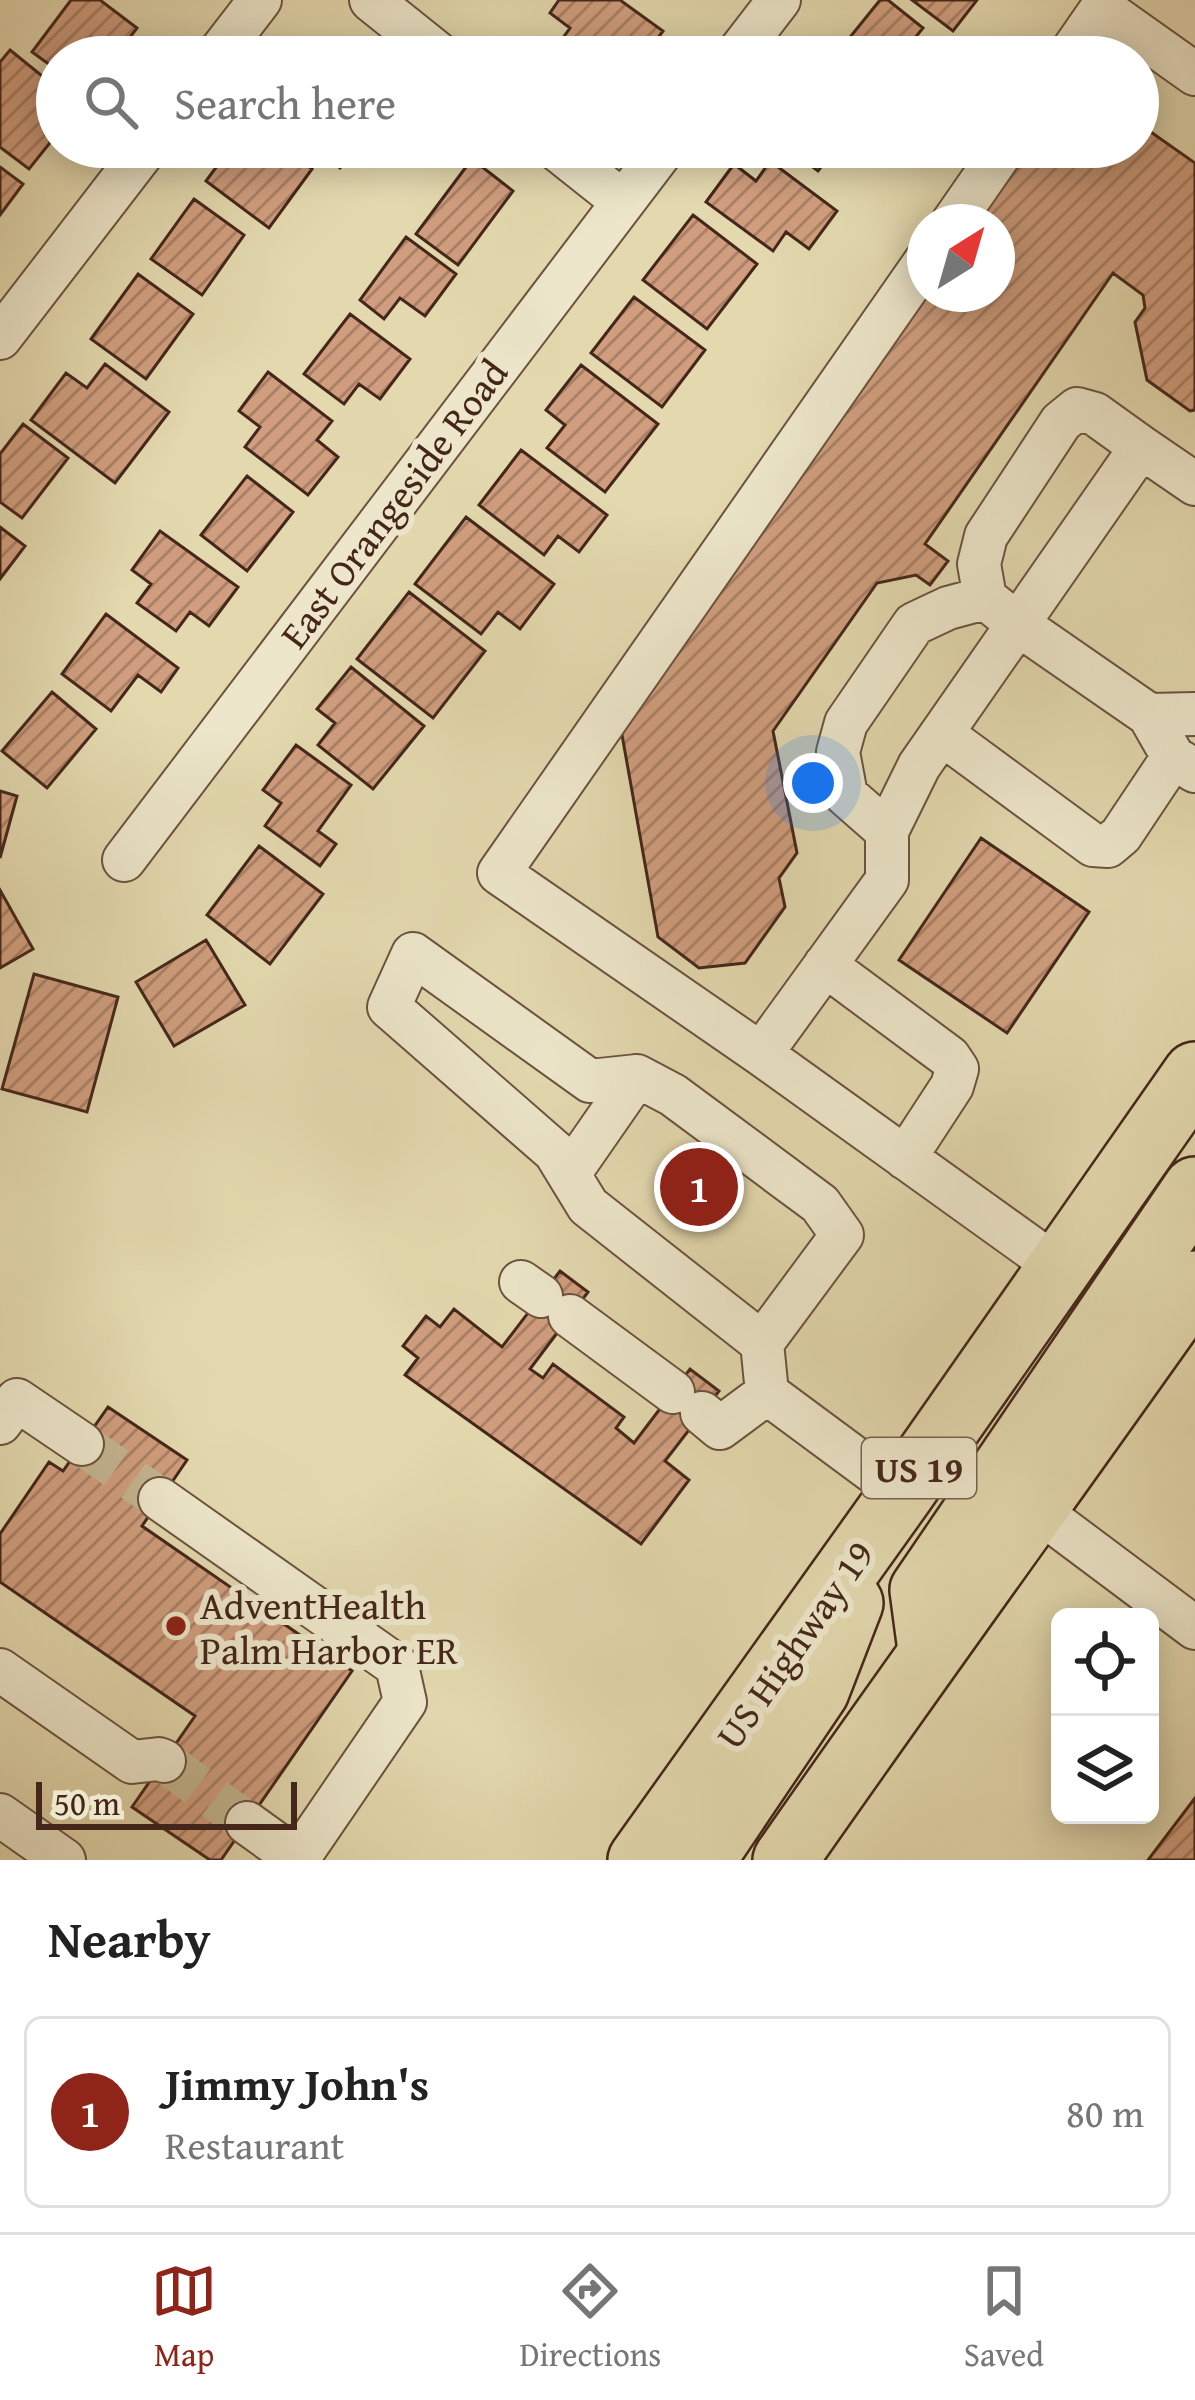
<!DOCTYPE html>
<html lang="en">
<head>
<meta charset="utf-8">
<style>
	:root { --surface:#fff; --page:#f2f2f2; --text:#222; --muted:#767676; --line:#e0e0e0; --accent:#8f2418 }
	body { margin:0; font-family:"Gentium Book Plus",serif; background:var(--page); color:var(--text) }
	.controls { position:absolute; right:36px; bottom:36px; display:grid; overflow:hidden; border-radius:18px; box-shadow:0 6px 30px #0003 }
	.controls button { width:108px; height:108px; display:grid; place-items:center; padding:0; border:0; border-bottom:3px solid var(--line); background:var(--surface); color:var(--text); font:60px sans-serif }
	.compass { position:absolute; left:907px; top:204px; width:108px; height:108px; border-radius:50%; background:var(--surface); box-shadow:0 6px 30px #0003; rotate:37deg }
	.scale { position:absolute; left:36px; bottom:30px; width:261px; box-sizing:border-box; padding-left:12px; border:6px solid #44271a; border-top:0; font-size:33px; line-height:42px; white-space:nowrap; color:#44271a; -webkit-text-stroke:9px #ede6ca; paint-order:stroke }
	.you { position:absolute; left:813px; top:783px; width:42px; height:42px; margin:-30px; border:9px solid #fff; border-radius:50%; background:#1a73e8; box-shadow:0 0 0 18px #1a73e833 }
	.badge { display:grid; place-items:center; width:78px; height:78px; border-radius:50%; background:var(--accent); color:#fff; font-size:39px; font-weight:700 }
	.pin { position:absolute; translate:-50% -50%; border:6px solid #fff; box-shadow:0 3px 12px #0006 }
	.list { margin:0; padding:0; list-style:none }
	h2 { display:flex; justify-content:space-between; align-items:center; height:156px; margin:0; padding:0 48px; font-size:51px }
	h2 small { font-size:39px; font-weight:400; color:var(--muted) }
	.list li { display:grid; grid-template-columns:78px 1fr auto; gap:36px; align-items:center; box-sizing:border-box; height:192px; margin:0 24px 24px; padding:0 24px; border:3px solid var(--line); border-radius:18px }
	.list b { display:block; font-size:45px; white-space:nowrap }
	.list p { margin:0; font-size:39px; white-space:nowrap; color:var(--muted) }
	.list em { font-size:39px; font-style:normal; color:var(--muted) }
	.icon { flex:none; width:66px; height:66px; fill:none; stroke:currentColor; stroke-width:2; stroke-linecap:round; stroke-linejoin:round }
	.map { position:relative; flex:none; width:1195px; height:1860px; overflow:hidden }
	.search { position:absolute; background:var(--surface); box-shadow:0 6px 30px #0003; left:36px; right:36px; top:36px; height:132px; display:flex; align-items:center; gap:30px; box-sizing:border-box; padding:0 42px; border-radius:66px; color:var(--muted); font-size:45px }
	.sheet { height:372px; background:var(--surface) }
	nav { display:flex; justify-content:space-around; align-items:center; box-sizing:border-box; height:168px; border-top:3px solid var(--line); background:var(--surface); font-size:33px; color:var(--muted) }
	nav a { display:grid; justify-items:center; gap:6px }
	nav .on { color:var(--accent) }
	.map>svg:first-child { display:block }
	.building { fill:url(#building-hatch); stroke:#44271a; stroke-width:3 }
	.lines { fill:none; stroke-linecap:round; stroke-linejoin:round }
	.minor-tunnel { stroke:#c3b590; stroke-width:42; stroke-dasharray:42 21; stroke-linecap:butt }
	.minor-casing { stroke:#6c533f; stroke-width:46 }
	.highway-casing { stroke:#44271a; stroke-width:68 }
	.minor { stroke:#ede6ca; stroke-width:42 }
	.highway { stroke:#e3d8ae; stroke-width:63 }
	.poi-dot { fill:#8f2418; stroke:#ede6ca; stroke-width:4.5 }
	.labels { text-anchor:middle; dominant-baseline:central; stroke-width:12; stroke-linejoin:round; paint-order:stroke }
	.shield { fill:#ede6ca; stroke:#77604f; stroke-width:3 }
	.shield-label { font-size:36px; font-weight:bold; fill:#44271a }
	.street-label { font-size:39px; fill:#44271a; stroke:#ede6ca }
	.poi-label { font-size:39px; fill:#44271a; stroke:#ede6ca; text-anchor:start }
</style>
</head>
<body>
<div class="map">
<svg width="1195" height="1860" viewBox="0 0 1195 1860">
	<defs>
		<pattern id="building-hatch" width="6" height="6" patternUnits="userSpaceOnUse" patternTransform="scale(3)"><rect width="6" height="6" fill="#d09e7e"/><path d="M-1 1l2-2M0 6l6-6M5 7l2-2" fill="none" stroke="#aa8166"/></pattern>
	</defs>
	<rect width="100%" height="100%" fill="#e3d8ae"/>
	<filter id="stains"><feTurbulence type="fractalNoise" baseFrequency=".00167" numOctaves="4"/><feColorMatrix values="0 0 0 0 .2 0 0 0 0 .09 0 0 0 0 .02 0 0 0 .5 -.17"/></filter>
	<radialGradient id="worn" r=".72"><stop offset=".6" stop-color="#630" stop-opacity="0"/><stop offset="1" stop-color="#630" stop-opacity=".3"/></radialGradient>
	<path class="building" d="M71,0H100L137,28L115,57H57V70L32,52Z
		M559,0H620L663,31L644,57H566L555,49L570,28L550,13Z
		M880,0H888L923,28L905,50L913,57H834Z
		M912,0H977L953,31Z
		M10,50L57,88V134L29,169L0,147V62Z
		M1138,123L1195,163V410L1190,411L1147,380L1135,322L1145,308L1143,295L1113,273L925,544L948,561L930,585L916,575L877,583L773,731L797,853L779,878L785,907L745,963L699,968L658,937L619,718L925,294H997V222H972L1025,147H1138Z
		M231,147H283L312,169L269,228L206,181Z
		M311,147H356L340,168Z
		M786,147H868L855,165L835,149L818,171Z
		M472,159L513,191L458,265L416,234Z
		M770,161L837,211L809,249L786,232L773,251L706,202L734,164L756,181Z
		M0,167L23,184L0,215Z
		M194,199L244,235L202,295L151,259Z
		M693,215L757,264L707,329L643,280Z
		M406,237L456,274L425,316L400,298L384,319L360,300Z
		M138,274L193,314L146,379L91,339Z
		M634,297L705,350L662,407L591,353Z
		M350,314L410,359L380,399L359,384L344,404L304,374Z
		M105,364L169,412L115,483L31,420L66,373L87,388Z
		M581,365L658,424L605,492L547,448L565,425L546,410Z
		M268,372L332,421L317,440L338,457L308,495L245,447L260,427L239,411Z
		M23,424L68,458L22,518L0,502V454Z
		M521,450L607,515L579,552L558,536L544,555L479,505Z
		M247,476L293,512L247,571L201,535Z
		M466,517L554,584L520,629L498,612L481,634L415,584Z
		M0,527L25,546L0,579Z
		M160,531L238,587L209,626L190,612L176,631L137,603L151,584L132,570Z
		M409,592L485,651L433,718L357,659Z
		M106,614L178,668L161,692L138,675L111,711L62,674Z
		M351,667L424,726L373,789L318,745L335,723L317,709Z
		M52,692L96,729L47,788L2,751Z
		M296,745L351,785L318,831L336,844L320,866L265,826L281,803L263,790Z
		M0,791L17,796L0,858Z
		M981,838L1089,912L1007,1033L899,960Z
		M259,846L323,894L270,964L207,915Z
		M0,890L33,949L0,968Z
		M206,940L245,1005L174,1046L136,982Z
		M34,974L118,997L87,1112L2,1089Z
		M560,1271L588,1292L530,1369L543,1378L553,1364L624,1417L616,1428L634,1443L690,1369L719,1391L665,1461L689,1480L641,1544L405,1375L418,1358L403,1346L426,1316L440,1327L454,1309L502,1347Z
		M108,1407L187,1460L142,1526L352,1671L221,1860H210L132,1807L195,1716L0,1582V1534L49,1462L63,1471Z
		M1195,1798V1860H1148Z"/>
	<g class="lines">
		<path class="minor-tunnel" d="M82,1444L160,1499
			M164,1761L247,1823"/>
		<g class="minor-casing">
			<path id="minor" d="M371,0L442,57
				M216,57L260,0
				M735,57L779,0
				M1068,57L1102,8L1195,74
				M554,147L622,201
				M953,222L1005,147
				M925,262L499,873L761,1054L1059,1268
				M0,338L147,147
				M985,598L979,564L986,536L1061,422L1077,409L1095,414L1141,447
				M1149,715L1195,714
				M942,734L1093,845L1108,846L1121,835L1173,757
				M887,831L846,795L838,752L846,723L914,624L948,608L985,598L1019,625L1149,715L1173,757L1195,771
				M124,860L665,147
				M825,965L949,1057L957,1069L952,1086L905,1158
				M761,1054L887,880V831L919,766L1141,447L1195,484
				M569,1174L637,1076
				M521,1282L541,1296
				M570,1316L673,1392
				M762,1343L588,1206L555,1152L389,1007L413,954L590,1081L637,1076L673,1095L820,1204L842,1235L762,1343L767,1393L902,1493
				M702,1413L720,1428L767,1393
				M0,1423L17,1400L82,1444
				M160,1499L397,1666L405,1702L297,1860
				M1036,1509L1195,1628
				M0,1670L132,1762L159,1759L164,1761
				M0,1815L64,1860
				M247,1823L297,1859"/>
		</g>
		<g class="highway-casing">
			<path id="highway" d="M930,1650L922,1590L1195,1189
				M640,1860L902,1493L1195,1074
				M703,1860L817,1691L851,1603
				M785,1860C920,1666 1059,1476 1195,1283"/>
		</g>
		<use href="#minor" class="minor"/>
		<use href="#highway" class="highway"/>
	</g>
	<circle class="poi-dot" cx="176" cy="1626" r="12"/>
	<g class="labels">
		<rect class="shield" x="862" y="1438" width="114" height="60" rx="9"/>
		<g class="shield-label">
			<text x="919" y="1468">US 19</text>
		</g>
		<g class="street-label">
			<text transform="translate(393 503) rotate(-53)">East Orangeside Road</text>
			<text transform="translate(794 1644) rotate(-55)">US Highway 19</text>
		</g>
		<g class="poi-label">
			<text x="200" y="1604">AdventHealth<tspan x="200" dy="45">Palm Harbor ER</tspan></text>
		</g>
	</g>
	<rect width="100%" height="100%" filter="url(#stains)"/>
	<rect width="100%" height="100%" fill="url(#worn)"/>
</svg>
<div class="controls">
<button><svg class="icon" aria-label="locate" viewBox="0 0 24 24"><circle cx="12" cy="12" r="6"/><path d="M12 2v4M12 18v4M2 12h4M18 12h4"/></svg></button>
<button><svg class="icon" aria-label="layers" viewBox="0 0 24 24"><path d="M12 4l9 5-9 5-9-5zM3 14l9 5 9-5"/></svg></button>
</div>
<svg class="compass" viewBox="-18 -18 36 36"><path d="M0-13l5 13h-10z" fill="#e53935"/><path d="M0 13l5-13h-10z" fill="#767676"/></svg>
<div class="scale">50 m</div>
<div class="you"></div>
<div class="pin badge" style="left:699px;top:1187px">1</div>
<div class="search"><svg class="icon" aria-label="search" viewBox="0 0 24 24"><circle cx="10" cy="10" r="6"/><path d="M15 15l6 6"/></svg>Search here</div>
</div>
<section class="sheet">
<h2>Nearby<small></small></h2>
<ul class="list">
<li><span class="badge">1</span><div><b>Jimmy John's</b><p>Restaurant</p></div><em>80 m</em></li>
</ul>
</section>
<nav>
<a class="on"><svg class="icon" aria-label="map" viewBox="0 0 24 24"><path d="M3 6l6-2 6 2 6-2v14l-6 2-6-2-6 2zM9 4v14M15 6v14"/></svg>Map</a>
<a><svg class="icon" aria-label="directions" viewBox="0 0 24 24"><path d="M12 3l9 9-9 9-9-9zM9 14v-3h6M13 9l2 2-2 2"/></svg>Directions</a>
<a><svg class="icon" aria-label="saved" viewBox="0 0 24 24"><path d="M7 4h10v16l-5-4-5 4z"/></svg>Saved</a>
</nav>
</body>
</html>
